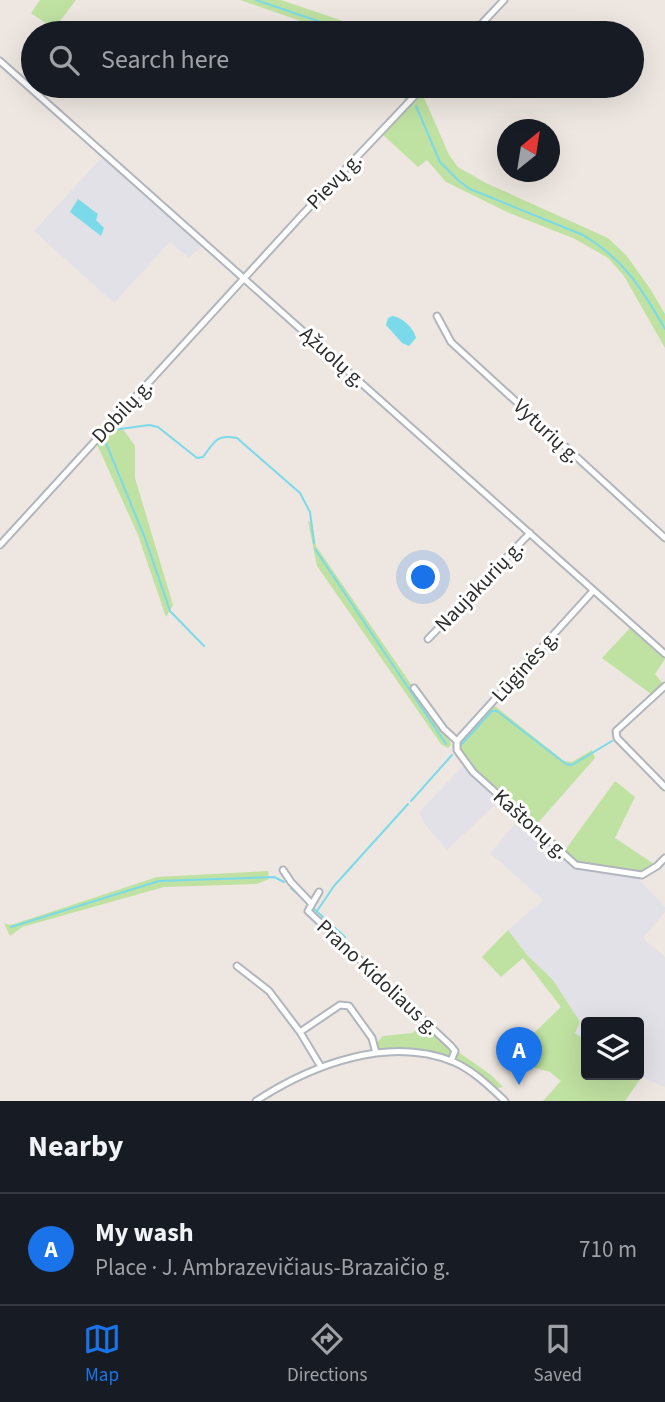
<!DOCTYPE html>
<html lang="en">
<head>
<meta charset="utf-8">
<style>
	:root { --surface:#171b24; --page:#242831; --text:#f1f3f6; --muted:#9ea1a6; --line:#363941; --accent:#1a73e8 }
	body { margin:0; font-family:"Source Sans 3",sans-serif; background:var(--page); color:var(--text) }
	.controls { position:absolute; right:21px; bottom:21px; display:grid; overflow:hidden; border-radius:7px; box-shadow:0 7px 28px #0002 }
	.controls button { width:63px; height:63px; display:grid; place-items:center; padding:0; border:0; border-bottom:2px solid var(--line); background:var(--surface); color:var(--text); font:35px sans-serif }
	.compass { position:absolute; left:497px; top:119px; width:63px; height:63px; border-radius:50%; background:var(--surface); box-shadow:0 7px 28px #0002; rotate:30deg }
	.you { position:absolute; left:424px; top:578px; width:24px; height:24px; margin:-18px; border:5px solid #fff; border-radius:50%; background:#1a73e8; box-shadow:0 0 0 10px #1a73e833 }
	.badge { display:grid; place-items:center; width:46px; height:46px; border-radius:50%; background:var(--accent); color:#fff; font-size:23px; font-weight:700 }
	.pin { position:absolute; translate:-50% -58px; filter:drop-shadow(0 2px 4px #0008) }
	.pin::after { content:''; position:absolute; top:37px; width:24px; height:21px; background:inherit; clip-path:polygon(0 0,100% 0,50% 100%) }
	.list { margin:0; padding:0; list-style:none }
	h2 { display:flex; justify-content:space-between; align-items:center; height:91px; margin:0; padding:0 28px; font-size:30px }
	h2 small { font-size:23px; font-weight:400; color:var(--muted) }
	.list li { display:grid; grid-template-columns:46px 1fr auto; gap:21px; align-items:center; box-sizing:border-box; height:112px; padding:0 28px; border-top:2px solid var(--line) }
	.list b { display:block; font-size:26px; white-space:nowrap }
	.list p { margin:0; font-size:23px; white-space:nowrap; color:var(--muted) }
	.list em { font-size:23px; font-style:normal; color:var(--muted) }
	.icon { flex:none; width:38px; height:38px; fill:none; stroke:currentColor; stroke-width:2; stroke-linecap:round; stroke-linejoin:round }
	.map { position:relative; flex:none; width:665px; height:1101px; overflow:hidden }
	.search { position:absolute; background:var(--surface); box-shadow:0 7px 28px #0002; left:21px; right:21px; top:21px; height:77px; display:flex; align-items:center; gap:18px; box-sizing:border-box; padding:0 24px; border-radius:38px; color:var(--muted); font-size:26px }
	.sheet { height:203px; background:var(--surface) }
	nav { display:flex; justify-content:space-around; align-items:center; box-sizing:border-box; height:98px; border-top:2px solid var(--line); background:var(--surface); font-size:19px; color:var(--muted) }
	nav a { display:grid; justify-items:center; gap:4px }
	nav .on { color:var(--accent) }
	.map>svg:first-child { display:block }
	.industrial { fill:#e2e1e7 }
	.green { fill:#bfe1a1 }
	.water { fill:#7bdae9 }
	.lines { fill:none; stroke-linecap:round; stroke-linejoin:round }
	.stream { stroke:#7bdae9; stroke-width:2 }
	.street-casing { stroke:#b1b5bd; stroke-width:9 }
	.street { stroke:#fff; stroke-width:5 }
	.labels { text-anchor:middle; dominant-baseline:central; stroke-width:6; stroke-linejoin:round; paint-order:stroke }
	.street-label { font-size:21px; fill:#2e2e2e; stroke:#fff }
</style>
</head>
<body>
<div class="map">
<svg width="665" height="1101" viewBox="0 0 665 1101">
	<rect width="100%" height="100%" fill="#eee7e1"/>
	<path class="industrial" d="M104,155L205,243L189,258L170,242L114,303L34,231Z
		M466,763L502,798L447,850L424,823L419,812Z
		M522,816L576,865L592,873L634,874L665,907V912L643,938L665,957V1087L637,1075H639V1022H586V1041L574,1033L580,1022L553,980L527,955L508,930L543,900L490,853Z"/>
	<path class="green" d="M40,0H76L54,29L31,13Z
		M240,0H281L346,22L370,33H335Z
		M399,86H419L449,155L458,167L486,183L608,238L626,255L651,290L665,314V348L624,276L608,258L575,239L507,212L446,182L427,160L418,167L381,133L406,105Z
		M115,418L135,446V478L173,605L166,617L138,535L95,440Z
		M308,521L312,522L316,546L450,741L451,745L448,748L441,744L317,566Z
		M630,628L665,659L655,674L663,684L651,694L602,658Z
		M491,703L564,761L572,762L592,750L595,758L537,824L566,849L615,781L635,797L615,838L657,866L642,875L576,865L473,772L457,750V741Z
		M268,871L269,879L257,884L164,887L22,927L10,936L4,923L9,925L17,923L157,877Z
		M508,930L527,955L553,980L580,1022L575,1033L586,1041V1075H637L641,1078L625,1101H543L561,1081L550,1072L532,1067L528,1071L509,1057L561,1007L523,958L501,977L482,957Z
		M426,1022L457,1051L491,1075L503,1087L497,1088C460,1054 428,1046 379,1049L377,1042L383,1036L412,1033Z"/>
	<path class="water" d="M78,199L98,214L96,220L104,228L101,236L70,212Z
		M392,316C402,317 414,328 416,338L409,346L402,343L386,325L388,318Z"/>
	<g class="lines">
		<path class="stream" d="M256,0L353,33
			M408,86L410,90
			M416,106L440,162L459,181L470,189L583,235C624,259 642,289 665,329
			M315,549L446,744
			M204,646L170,611L145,538L105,441L107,434L113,430L149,425L158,427L197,458L203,457C215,441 216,434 237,438L300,493L310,512L314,543
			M460,746L492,711H497L566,764L572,765L612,741
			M411,801L452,755
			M291,888L301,897
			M313,908L345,937
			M317,911L334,886L408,804
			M11,927L159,881L274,877L284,882
			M410,1000L419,1009"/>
		<g class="street-casing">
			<path id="street" d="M473,33L504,0
				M0,61L665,654
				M437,316L451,342L665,538
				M0,545L301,216L424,86
				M428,639L530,533
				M665,686L616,731L617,738L665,787
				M414,688L444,729L457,741
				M457,741V750L473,772L576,865L642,875L657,866L665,858
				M457,741L593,591
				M283,870L291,882L311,903
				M319,892L308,911L451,1046L455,1051L451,1061
				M237,966L269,991L300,1032L340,1005L349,1006L372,1038L376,1053
				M300,1032L321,1067
				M256,1101C311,1065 389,1035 454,1062C474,1071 489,1086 505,1101"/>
		</g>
		<use href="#street" class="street"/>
	</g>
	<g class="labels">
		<g class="street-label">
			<text transform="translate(334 181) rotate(-46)">Pievų g.</text>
			<text transform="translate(333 357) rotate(42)">Ąžuolų g.</text>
			<text transform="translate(122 411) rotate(-47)">Dobilų g.</text>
			<text transform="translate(547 431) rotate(43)">Vyturių g.</text>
			<text transform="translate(479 586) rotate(-46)">Naujakurių g.</text>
			<text transform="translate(525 666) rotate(-48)">Lūginės g.</text>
			<text transform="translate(531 824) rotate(42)">Kaštonų g.</text>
			<text transform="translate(378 977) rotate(43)">Prano Kidoliaus g.</text>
		</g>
	</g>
</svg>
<div class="controls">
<button><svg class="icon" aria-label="layers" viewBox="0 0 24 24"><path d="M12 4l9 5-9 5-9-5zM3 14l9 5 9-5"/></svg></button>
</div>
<svg class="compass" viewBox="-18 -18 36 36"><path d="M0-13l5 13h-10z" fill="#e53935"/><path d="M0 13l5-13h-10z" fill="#9ea1a6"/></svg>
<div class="you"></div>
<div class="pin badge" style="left:519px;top:1085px">A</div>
<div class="search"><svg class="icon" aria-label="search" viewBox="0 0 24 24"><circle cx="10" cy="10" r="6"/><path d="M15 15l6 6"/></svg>Search here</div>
</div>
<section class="sheet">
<h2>Nearby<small></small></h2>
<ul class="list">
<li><span class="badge">A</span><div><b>My wash</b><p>Place · J. Ambrazevičiaus-Brazaičio g.</p></div><em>710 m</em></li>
</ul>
</section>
<nav>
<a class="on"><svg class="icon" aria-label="map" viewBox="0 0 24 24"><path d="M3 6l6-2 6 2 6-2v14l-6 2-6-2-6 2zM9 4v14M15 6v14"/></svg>Map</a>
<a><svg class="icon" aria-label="directions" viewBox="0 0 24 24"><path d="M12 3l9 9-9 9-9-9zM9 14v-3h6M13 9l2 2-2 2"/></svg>Directions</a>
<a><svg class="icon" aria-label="saved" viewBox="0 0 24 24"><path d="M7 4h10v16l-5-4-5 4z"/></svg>Saved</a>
</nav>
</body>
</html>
